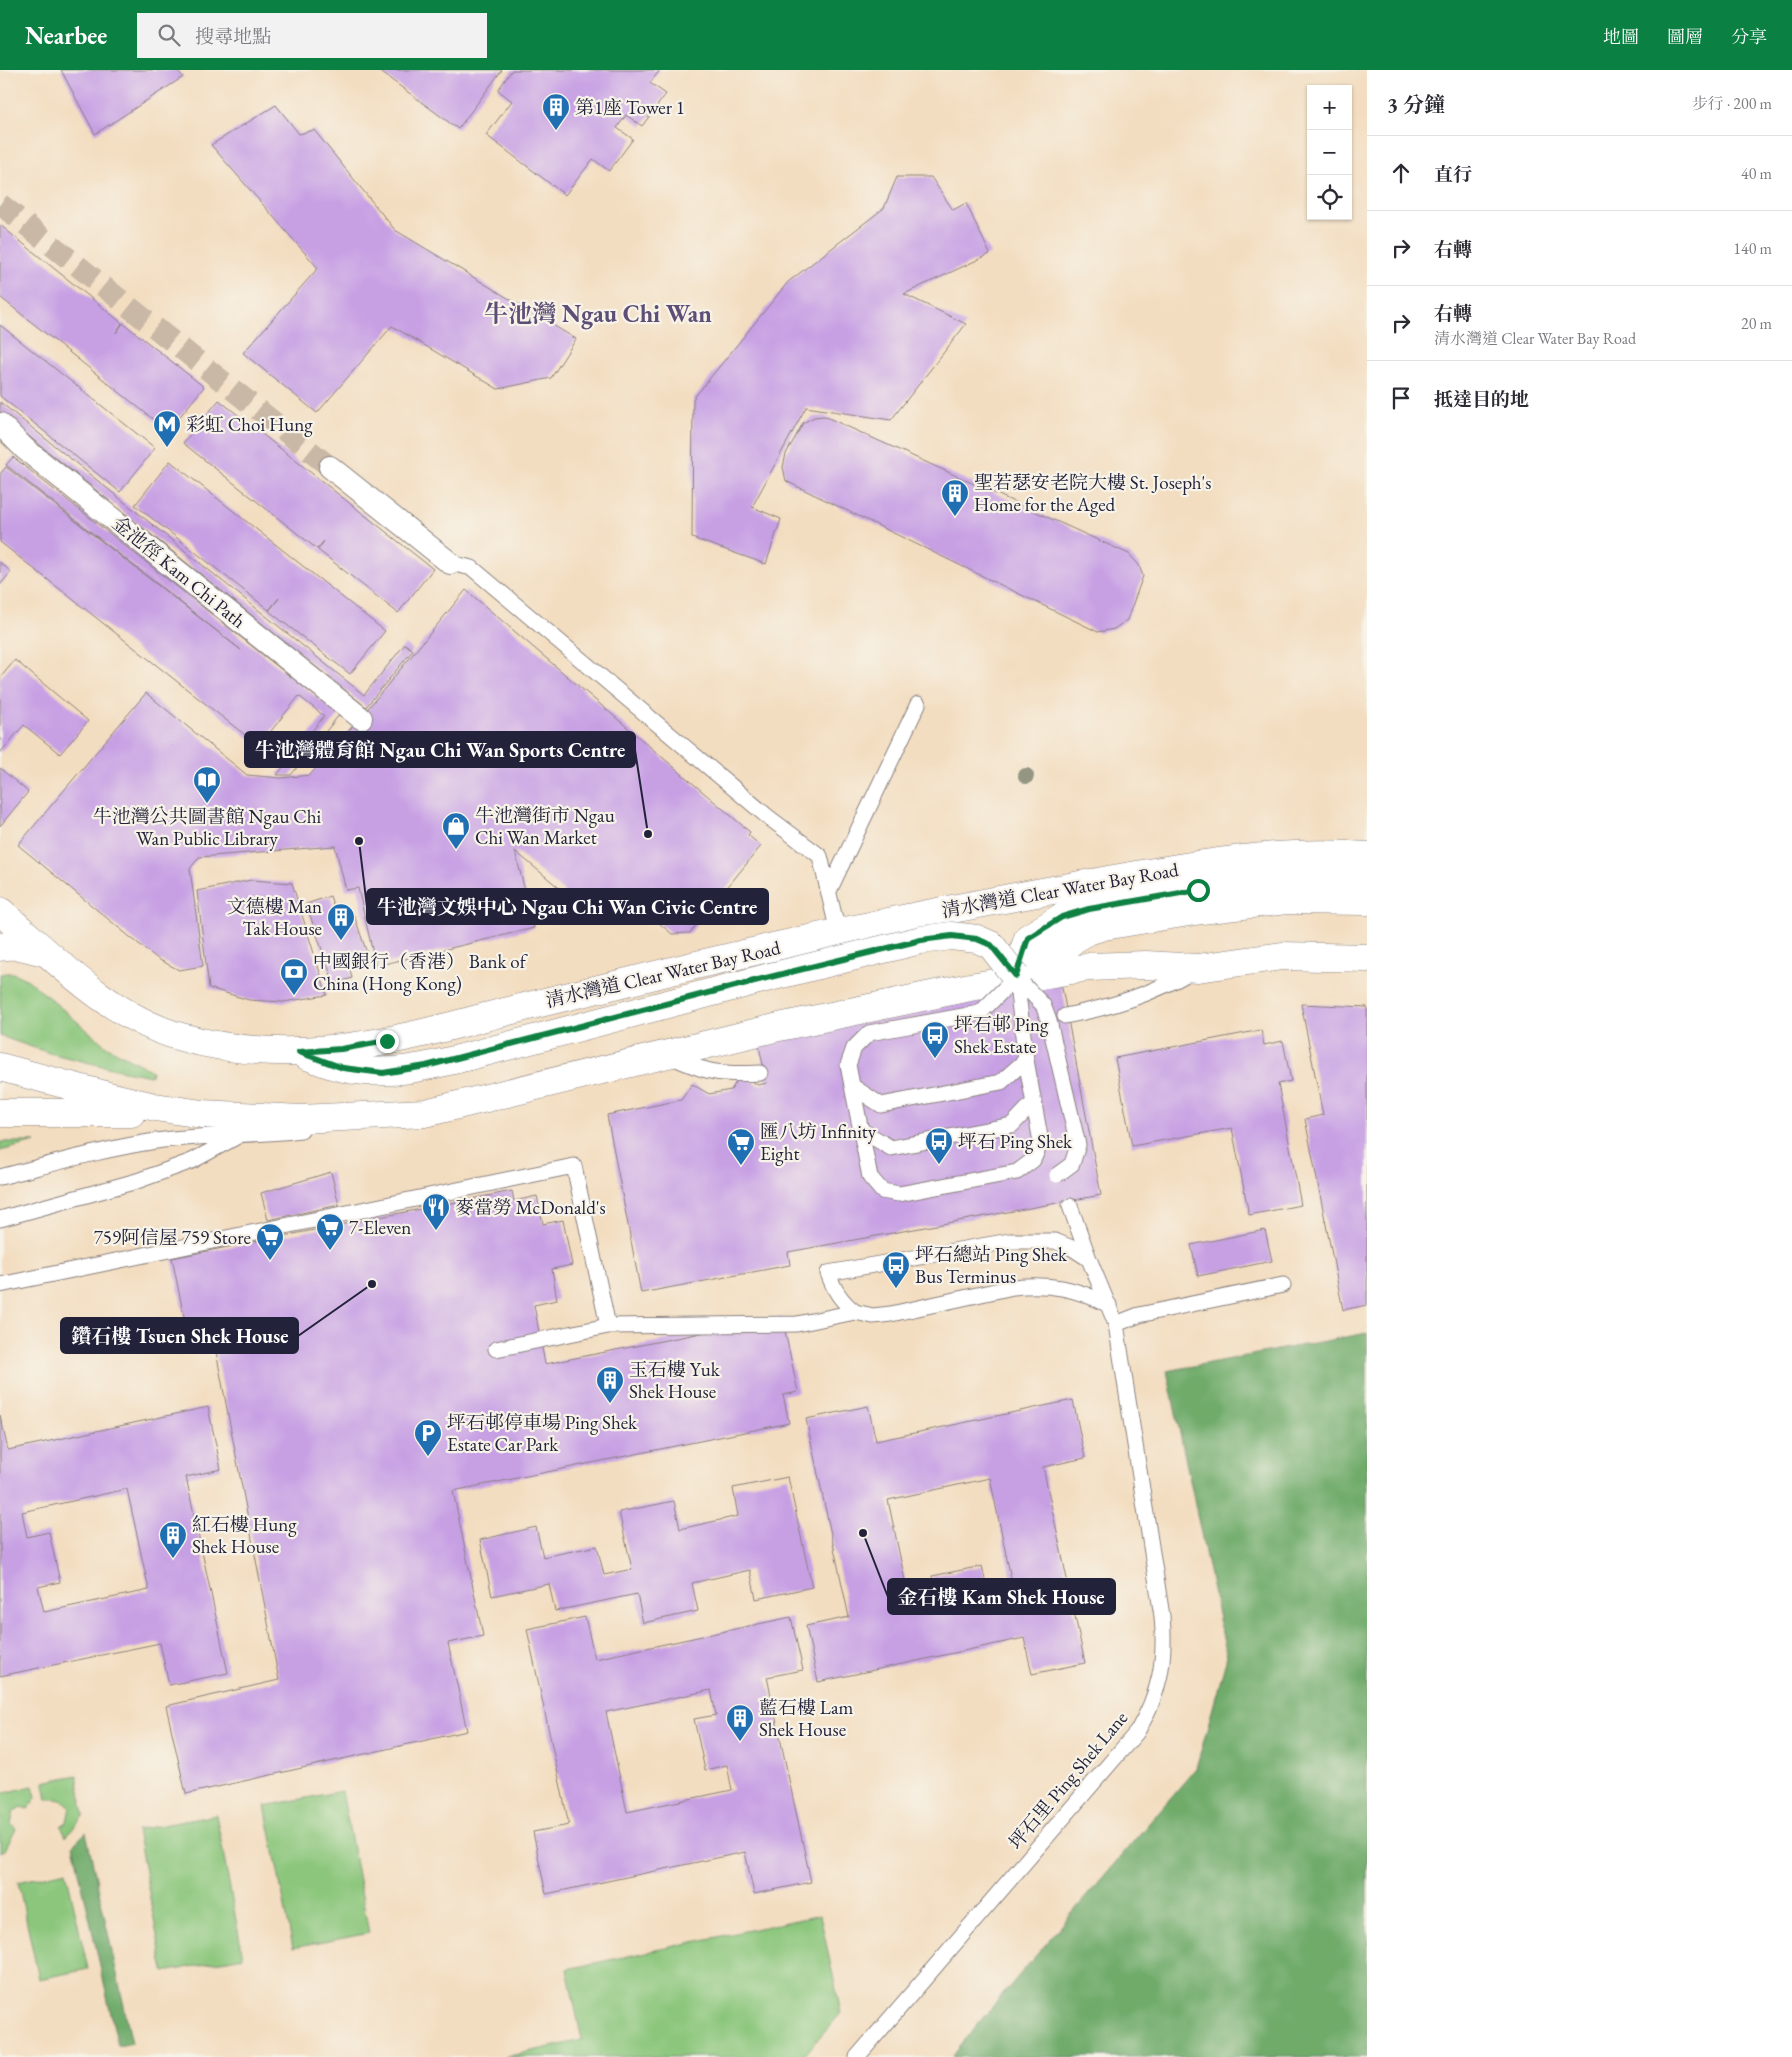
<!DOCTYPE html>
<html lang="zh-TW">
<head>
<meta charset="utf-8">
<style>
	:root { --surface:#fff; --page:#f2f2f3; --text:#2b2b33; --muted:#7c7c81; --line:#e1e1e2; --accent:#0b8043 }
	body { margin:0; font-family:"EB Garamond","Noto Serif TC",serif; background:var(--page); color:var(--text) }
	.controls { position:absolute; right:15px; top:15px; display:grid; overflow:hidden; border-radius:0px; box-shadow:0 1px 4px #0004 }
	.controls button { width:45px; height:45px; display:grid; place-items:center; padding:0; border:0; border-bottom:1px solid var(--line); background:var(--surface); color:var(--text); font:25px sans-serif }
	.stop { position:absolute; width:15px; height:15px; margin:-11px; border:4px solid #0b8043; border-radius:50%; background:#fff }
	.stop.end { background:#0b8043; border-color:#fff; box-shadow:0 1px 5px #0008 }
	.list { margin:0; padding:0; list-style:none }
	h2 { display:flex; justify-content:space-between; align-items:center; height:65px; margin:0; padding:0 20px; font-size:21px }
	h2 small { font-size:16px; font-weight:400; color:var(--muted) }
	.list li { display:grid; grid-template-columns:32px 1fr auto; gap:15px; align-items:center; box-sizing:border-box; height:75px; padding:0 20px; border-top:1px solid var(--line) }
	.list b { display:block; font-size:19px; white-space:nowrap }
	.list p { margin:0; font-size:16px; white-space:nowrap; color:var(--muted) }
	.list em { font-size:16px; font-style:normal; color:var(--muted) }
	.icon { flex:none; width:28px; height:28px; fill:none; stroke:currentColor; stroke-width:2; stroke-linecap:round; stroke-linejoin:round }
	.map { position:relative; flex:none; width:1367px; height:1987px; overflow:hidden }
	header { display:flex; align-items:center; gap:30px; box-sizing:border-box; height:70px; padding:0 25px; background:var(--accent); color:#fff }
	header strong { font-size:24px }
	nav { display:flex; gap:28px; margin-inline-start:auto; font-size:18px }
	.search { width:350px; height:45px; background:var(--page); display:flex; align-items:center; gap:12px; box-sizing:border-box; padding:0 18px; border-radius:0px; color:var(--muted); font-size:19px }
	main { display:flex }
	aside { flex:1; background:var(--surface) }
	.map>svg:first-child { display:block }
	.green { fill:#8bc67b; stroke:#56745b }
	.forest { fill:#70ab6b; stroke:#496653 }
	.building { fill:#c7a0e4; fill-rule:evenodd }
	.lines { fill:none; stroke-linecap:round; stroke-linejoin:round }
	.pedestrian-tunnel { stroke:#c9b8a5; stroke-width:22; stroke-dasharray:22 11; stroke-linecap:butt }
	.service-casing { stroke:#8a807e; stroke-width:17 }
	.pedestrian-casing { stroke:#8a807e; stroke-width:24 }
	.primary-casing { stroke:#8a807e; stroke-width:29 }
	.service { stroke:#fff; stroke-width:15 }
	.pedestrian { stroke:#fff; stroke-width:22 }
	.primary { stroke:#fff; stroke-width:28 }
	.service-bridge-casing { stroke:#8a807e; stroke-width:17; stroke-linecap:butt }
	.primary-bridge-casing { stroke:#8a807e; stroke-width:29; stroke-linecap:butt }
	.service-bridge { stroke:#fff; stroke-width:15 }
	.primary-bridge { stroke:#fff; stroke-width:28 }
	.tree { fill:#949683 }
	.route { stroke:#0b8043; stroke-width:6 }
	.labels { text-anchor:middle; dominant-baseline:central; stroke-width:4.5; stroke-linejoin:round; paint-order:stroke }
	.poi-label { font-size:19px; fill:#22223b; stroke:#f7f3e8; text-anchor:start }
	.street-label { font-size:19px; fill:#22223b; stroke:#f7f3e8 }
	.district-label { font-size:24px; font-weight:bold; fill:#5c4e76; stroke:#f7f3e8 }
	.leader { fill:none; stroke:#22223b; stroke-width:2 }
	.callout-dot { fill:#22223b; stroke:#f7f3e8; stroke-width:2 }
	.callout { fill:#22223b; stroke:#22223b; stroke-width:2 }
	.callout-label { font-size:20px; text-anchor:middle; font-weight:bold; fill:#fff }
</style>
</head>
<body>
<header>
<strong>Nearbee</strong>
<div class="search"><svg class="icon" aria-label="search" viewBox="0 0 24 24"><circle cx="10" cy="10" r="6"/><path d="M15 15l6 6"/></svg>搜尋地點</div>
<nav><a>地圖</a><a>圖層</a><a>分享</a></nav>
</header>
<main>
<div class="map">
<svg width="1367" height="1987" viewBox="0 0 1367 1987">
	<rect width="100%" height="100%" fill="#f7f3e8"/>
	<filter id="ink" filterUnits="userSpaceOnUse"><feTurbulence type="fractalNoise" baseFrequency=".02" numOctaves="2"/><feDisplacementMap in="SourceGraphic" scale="10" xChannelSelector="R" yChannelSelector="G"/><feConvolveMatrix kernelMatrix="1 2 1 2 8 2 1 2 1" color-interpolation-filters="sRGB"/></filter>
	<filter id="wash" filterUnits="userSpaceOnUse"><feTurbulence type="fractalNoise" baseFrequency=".0096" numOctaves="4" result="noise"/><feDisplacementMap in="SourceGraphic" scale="20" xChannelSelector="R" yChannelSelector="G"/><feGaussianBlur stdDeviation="1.12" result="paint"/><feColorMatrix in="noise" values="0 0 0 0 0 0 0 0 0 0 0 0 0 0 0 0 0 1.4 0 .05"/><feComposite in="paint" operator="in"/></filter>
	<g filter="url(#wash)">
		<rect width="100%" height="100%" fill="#f3ddc0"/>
		<path class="green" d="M6,903H13L28,910L106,976L152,1001L151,1006L119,1000L49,983L0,966V904Z
			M0,1072H35L0,1081Z
			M77,1705L84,1745L66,1767L61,1756L67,1752L70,1737C64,1728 57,1729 47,1729L44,1712Z
			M33,1716L36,1727L28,1739L21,1737L14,1741L11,1754L16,1759L5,1780L0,1782V1724Z
			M342,1721L369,1863L293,1878L265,1736Z
			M216,1745L243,1887L164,1902L137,1760Z
			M66,1801L88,1899L39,1909L18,1812Z
			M820,1845L841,1943L803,1987H505L582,1970L567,1899Z"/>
		<path class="forest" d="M1367,1263V1987H952L981,1950L1196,1698L1227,1587L1167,1301Z
			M86,1762L132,1973L118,1976L73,1775Z"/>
		<g id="blocks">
			<path class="building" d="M61,0H177L183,7L95,64Z
				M378,0H502L458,59Z
				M512,0H660L650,13L666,24L642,56L626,45L617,58L633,69L609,101L593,89L565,125L486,65L512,31L498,20Z
				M276,35L299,64L314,60L395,160L576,269L551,308L498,319L392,256L317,343L243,283L318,198L211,75Z
				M897,107H931L953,140L966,133L990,184L904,224L966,254L891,350L806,337L752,437L781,449L766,494L692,468L693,329L788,212L884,138Z
				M0,155L122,253L116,263L123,253L204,317L168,361L0,227Z
				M0,255L155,378L120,422L0,326Z
				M219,330L433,499L398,543L318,480L324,471L317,479L183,373Z
				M0,332L364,625L405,574L413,580L366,637L0,343Z
				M824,346L1129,484L1139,495L1143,506L1127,550L1114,559L1098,562L786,411L783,397L786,384L803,353L814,347Z
				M13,387L339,645L291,705H277L324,646L299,626L259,676L0,472V404L6,397L241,580L6,395Z
				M170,391L385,561L350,604L269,541L279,528L269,540L135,435Z
				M0,492L11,502L0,515Z
				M466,520L750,762L748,765L761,776L690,863L672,864L647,843L588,842L515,781L534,858L376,896L358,818L346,820L335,776L199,787L190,799L203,896L179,900L158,889L130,867L18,775L146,623L247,705L281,708L310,705L365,642Z
				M15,590L88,651L60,684L24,655L0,683V608Z
				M0,698L28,722L0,756Z
				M251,810L292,813L327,925L283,932L249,930L209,918L197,821Z
				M330,826L338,850L354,845L370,892L350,899L352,908L334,914L306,834Z
				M1060,907L1101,1125L788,1182L790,1195L641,1223L607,1045L681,1030L692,1014L709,1024L731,1020L741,1004L758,1015L767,1013L757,967Z
				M1301,934L1367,937V1235L1343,1240L1305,1049L1323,1045Z
				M1261,960L1264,975L1283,971L1291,1011L1278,1014L1301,1135L1249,1145L1232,1058L1132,1076L1115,988Z
				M331,1102L339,1135L268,1150L261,1123Z
				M512,1121L514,1131L537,1126L543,1154L563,1150L572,1195L552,1199L557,1230L534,1235L545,1294L782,1247L798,1322L783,1325L789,1353L453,1421L483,1566L448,1573L467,1661L186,1724L166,1636L279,1610L214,1271L190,1276L172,1188Z
				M1265,1160L1272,1191L1198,1206L1191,1175Z
				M1073,1330L1085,1388L1043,1397L1085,1593L1032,1604L1024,1568L818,1612L806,1556L849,1547L806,1349L868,1336L876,1371ZM990,1408L1012,1513L987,1518L982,1496L932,1506L936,1528L910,1534L888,1430Z
				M208,1337L221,1399L186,1407L228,1603L169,1615L160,1573L0,1606V1345L8,1380ZM127,1419L149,1520L44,1542L38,1517L60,1512L49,1462L27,1467L22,1442Z
				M788,1407L812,1517L756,1529L750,1500L692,1513L698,1541L643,1553L637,1524L555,1541L549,1514L492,1526L480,1470L536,1457L543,1487L597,1476L604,1505L632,1499L619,1442L674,1431L680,1459L738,1446L733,1418Z
				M585,1547L595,1589L791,1547L803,1600L767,1607L811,1812L754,1824L745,1782L546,1824L533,1762L569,1755L527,1559ZM711,1620L716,1645L694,1649L705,1700L727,1695L732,1720L627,1742L606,1642Z"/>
		</g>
	</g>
	<g filter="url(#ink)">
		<use href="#blocks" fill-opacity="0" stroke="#8a807e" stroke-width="1"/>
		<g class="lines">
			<path class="pedestrian-tunnel" d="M0,134L330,397"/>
			<g class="service-casing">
				<path id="service" d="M450,493L472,498L768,747L820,786L838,862
					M829,821L918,634
					M1065,946C1112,937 1150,925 1192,901
					M670,986C707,1003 719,1005 760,1003
					M0,1107C52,1094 103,1079 156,1071C204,1064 253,1066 301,1060
					M0,1149L137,1111L192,1091L238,1066
					M0,1215L574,1096L608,1256
					M855,1242C841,1231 834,1220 828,1203L1010,1171H1055L1072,1178L1089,1189
					M1116,1254L1139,1245L1283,1215
					M496,1279L608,1256L797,1254L855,1242L873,1246L891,1244L1013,1217C1050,1213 1076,1218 1109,1235
					M857,1987L1137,1662C1160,1623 1166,1591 1162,1546L1116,1254L1089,1189L1070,1136"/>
			</g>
			<g class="pedestrian-casing">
				<path id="pedestrian" d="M0,354L25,379L361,648
					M330,397L450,493"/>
			</g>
			<g class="primary-casing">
				<path id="primary" d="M0,841C54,888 110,947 181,967C288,997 382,975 485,947C527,936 569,926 611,916C764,877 919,844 1075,816C1171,799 1268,778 1367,786
					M0,877C16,873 32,879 47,883
					M1024,902L1064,878L1074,869L1088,861L1104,856L1201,840L1286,830L1367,831
					M1016,907L1028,868L1062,847L1089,839L1198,820L1286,810H1367
					M307,986C319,990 332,996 344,998C386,1007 426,997 466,987
					M0,997L105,1025L155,1037L202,1044L301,1049L425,1043L779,957L970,917L1089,897L1146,895L1198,898L1282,886L1367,888
					M0,1043H131"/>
			</g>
			<use href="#service" class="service"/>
			<use href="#pedestrian" class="pedestrian"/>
			<use href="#primary" class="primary"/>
			<g class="service-bridge-casing">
				<path id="service-bridge" d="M1016,907L1026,990L1041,1072L1033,1090L1017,1102L899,1124L882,1121L870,1107L848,995L854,978L869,963L980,943Z
					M1016,907L1043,935L1049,951L1078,1075L1072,1094L1057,1105
					M852,1016L881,1035L1001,1012L1026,990
					M861,1060L891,1078L1012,1055L1033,1033"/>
			</g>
			<g class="primary-bridge-casing">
				<path id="primary-bridge" d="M466,987L766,908L921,870L951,866L977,869L991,875L1016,907"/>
			</g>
			<use href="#service-bridge" class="service-bridge"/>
			<use href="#primary-bridge" class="primary-bridge"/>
		</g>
		<circle class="tree" cx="1026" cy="706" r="8"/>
	</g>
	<g class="lines" filter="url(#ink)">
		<path class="route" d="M387,971L341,979L299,982L343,998L383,1003L426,996L766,908L921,870L952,866L977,869L991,875L1016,906L1028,868L1062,847L1089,839L1198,820"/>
	</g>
	<defs>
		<g id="building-pin" transform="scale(1.4375)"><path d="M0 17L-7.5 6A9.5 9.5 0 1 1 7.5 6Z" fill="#1f6fb2" stroke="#f7f3e8"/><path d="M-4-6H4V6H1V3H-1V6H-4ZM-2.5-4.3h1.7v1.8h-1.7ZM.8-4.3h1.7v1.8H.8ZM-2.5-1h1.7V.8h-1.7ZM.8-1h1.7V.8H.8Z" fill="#fff"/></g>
		<g id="metro-pin" transform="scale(1.4375)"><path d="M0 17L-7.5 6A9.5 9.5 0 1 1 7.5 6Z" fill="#1f6fb2" stroke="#f7f3e8"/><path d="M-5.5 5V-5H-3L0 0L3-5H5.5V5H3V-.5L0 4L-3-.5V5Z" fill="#fff"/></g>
		<g id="library-pin" transform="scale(1.4375)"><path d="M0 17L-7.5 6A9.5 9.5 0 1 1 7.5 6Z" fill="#1f6fb2" stroke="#f7f3e8"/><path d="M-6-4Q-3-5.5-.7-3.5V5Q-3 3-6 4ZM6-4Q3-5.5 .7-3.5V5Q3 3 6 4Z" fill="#fff"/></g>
		<g id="shop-pin" transform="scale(1.4375)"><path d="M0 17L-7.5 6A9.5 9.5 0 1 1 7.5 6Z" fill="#1f6fb2" stroke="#f7f3e8"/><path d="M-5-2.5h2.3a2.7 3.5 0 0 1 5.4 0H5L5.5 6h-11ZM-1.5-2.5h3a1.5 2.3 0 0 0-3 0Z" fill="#fff"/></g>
		<g id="bank-pin" transform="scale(1.4375)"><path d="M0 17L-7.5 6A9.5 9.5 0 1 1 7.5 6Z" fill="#1f6fb2" stroke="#f7f3e8"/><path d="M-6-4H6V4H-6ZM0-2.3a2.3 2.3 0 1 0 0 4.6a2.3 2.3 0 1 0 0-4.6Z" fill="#fff"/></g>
		<g id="bus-pin" transform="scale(1.4375)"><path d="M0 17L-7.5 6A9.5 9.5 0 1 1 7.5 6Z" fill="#1f6fb2" stroke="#f7f3e8"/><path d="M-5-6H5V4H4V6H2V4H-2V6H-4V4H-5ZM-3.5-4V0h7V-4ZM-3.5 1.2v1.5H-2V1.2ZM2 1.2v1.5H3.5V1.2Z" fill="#fff"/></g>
		<g id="supermarket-pin" transform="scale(1.4375)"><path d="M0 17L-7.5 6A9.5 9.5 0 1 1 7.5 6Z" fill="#1f6fb2" stroke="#f7f3e8"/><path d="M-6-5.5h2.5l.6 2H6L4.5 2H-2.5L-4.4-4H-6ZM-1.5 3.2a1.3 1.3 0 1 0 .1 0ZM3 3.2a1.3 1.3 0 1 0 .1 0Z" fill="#fff"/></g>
		<g id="restaurant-pin" transform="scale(1.4375)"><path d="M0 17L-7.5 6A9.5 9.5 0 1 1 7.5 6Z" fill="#1f6fb2" stroke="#f7f3e8"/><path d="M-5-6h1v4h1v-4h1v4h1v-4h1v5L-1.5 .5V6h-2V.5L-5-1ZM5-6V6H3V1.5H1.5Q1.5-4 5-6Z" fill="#fff"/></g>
		<g id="parking-pin" transform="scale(1.4375)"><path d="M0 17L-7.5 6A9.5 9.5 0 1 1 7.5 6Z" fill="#1f6fb2" stroke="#f7f3e8"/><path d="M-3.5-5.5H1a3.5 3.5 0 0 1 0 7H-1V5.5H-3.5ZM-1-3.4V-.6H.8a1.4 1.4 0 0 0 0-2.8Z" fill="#fff"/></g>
	</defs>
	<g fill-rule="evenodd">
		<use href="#building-pin" x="556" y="37"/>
		<use href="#metro-pin" x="167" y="354"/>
		<use href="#building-pin" x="955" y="423"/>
		<use href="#library-pin" x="207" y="710"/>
		<use href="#shop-pin" x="456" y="756"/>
		<use href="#building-pin" x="341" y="847"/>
		<use href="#bank-pin" x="294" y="902"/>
		<use href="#bus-pin" x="935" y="965"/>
		<use href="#bus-pin" x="939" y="1071"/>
		<use href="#supermarket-pin" x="741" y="1072"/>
		<use href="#restaurant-pin" x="436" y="1137"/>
		<use href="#supermarket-pin" x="330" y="1157"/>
		<use href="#supermarket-pin" x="270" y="1167"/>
		<use href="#bus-pin" x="896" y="1195"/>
		<use href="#building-pin" x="610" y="1310"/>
		<use href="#parking-pin" x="428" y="1363"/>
		<use href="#building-pin" x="173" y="1465"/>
		<use href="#building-pin" x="740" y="1648"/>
	</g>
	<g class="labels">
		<g class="poi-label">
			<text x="575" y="37">第1座 Tower 1</text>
			<text x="186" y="354">彩虹 Choi Hung</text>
			<text x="974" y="412">聖若瑟安老院大樓 St. Joseph's<tspan x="974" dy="22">Home for the Aged</tspan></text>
			<text x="475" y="745">牛池灣街市 Ngau<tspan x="475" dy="22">Chi Wan Market</tspan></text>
			<text x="207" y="746" text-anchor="middle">牛池灣公共圖書館 Ngau Chi<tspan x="207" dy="22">Wan Public Library</tspan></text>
			<text x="322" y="836" text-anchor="end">文德樓 Man<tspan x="322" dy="22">Tak House</tspan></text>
			<text x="313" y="891">中國銀行（香港） Bank of<tspan x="313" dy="22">China (Hong Kong)</tspan></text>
			<text x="954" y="954">坪石邨 Ping<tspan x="954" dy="22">Shek Estate</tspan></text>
			<text x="760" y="1061">匯八坊 Infinity<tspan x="760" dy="22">Eight</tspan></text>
			<text x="958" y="1071">坪石 Ping Shek</text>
			<text x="455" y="1137">麥當勞 McDonald's</text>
			<text x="349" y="1157">7-Eleven</text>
			<text x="251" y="1167" text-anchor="end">759阿信屋 759 Store</text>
			<text x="915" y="1184">坪石總站 Ping Shek<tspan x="915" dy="22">Bus Terminus</tspan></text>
			<text x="629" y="1299">玉石樓 Yuk<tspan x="629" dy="22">Shek House</tspan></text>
			<text x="447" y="1352">坪石邨停車場 Ping Shek<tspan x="447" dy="22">Estate Car Park</tspan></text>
			<text x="192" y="1454">紅石樓 Hung<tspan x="192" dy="22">Shek House</tspan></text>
			<text x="759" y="1637">藍石樓 Lam<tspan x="759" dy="22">Shek House</tspan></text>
		</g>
		<g class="street-label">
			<text transform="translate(179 502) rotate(39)">金池徑 Kam Chi Path</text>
			<text transform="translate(1060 820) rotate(-10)">清水灣道 Clear Water Bay Road</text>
			<text transform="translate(663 904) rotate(-13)">清水灣道 Clear Water Bay Road</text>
			<text transform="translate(1068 1710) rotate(-50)">坪石里 Ping Shek Lane</text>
		</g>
		<g class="district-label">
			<text x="598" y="243">牛池灣 Ngau Chi Wan</text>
		</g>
	</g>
	<path class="leader" d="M648 764L635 680M359 771L367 837M372 1214L298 1266M863 1463L888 1527"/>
	<g class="callout-dot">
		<circle cx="648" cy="764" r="5"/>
		<circle cx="359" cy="771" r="5"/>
		<circle cx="372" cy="1214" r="5"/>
		<circle cx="863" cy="1463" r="5"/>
	</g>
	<g class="callout">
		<rect x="245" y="662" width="390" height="35" rx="5"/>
		<rect x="367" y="819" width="401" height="35" rx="5"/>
		<rect x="61" y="1248" width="237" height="35" rx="5"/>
		<rect x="888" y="1509" width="227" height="35" rx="5"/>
	</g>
	<g class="callout-label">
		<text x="440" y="687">牛池灣體育館 Ngau Chi Wan Sports Centre</text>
		<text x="567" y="844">牛池灣文娛中心 Ngau Chi Wan Civic Centre</text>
		<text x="180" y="1273">鑽石樓 Tsuen Shek House</text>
		<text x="1001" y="1534">金石樓 Kam Shek House</text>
	</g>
</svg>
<div class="controls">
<button>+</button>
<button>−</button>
<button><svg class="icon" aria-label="locate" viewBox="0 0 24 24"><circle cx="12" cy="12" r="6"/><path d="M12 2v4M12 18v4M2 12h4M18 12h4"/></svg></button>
</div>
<div class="stop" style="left:1198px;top:820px"></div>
<div class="stop end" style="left:387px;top:971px"></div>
</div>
<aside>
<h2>3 分鐘<small>步行 · 200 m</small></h2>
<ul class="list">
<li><svg class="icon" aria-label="ahead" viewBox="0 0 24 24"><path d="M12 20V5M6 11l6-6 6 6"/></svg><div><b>直行</b></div><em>40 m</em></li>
<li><svg class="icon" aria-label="right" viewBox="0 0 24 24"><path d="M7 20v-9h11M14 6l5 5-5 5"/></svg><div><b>右轉</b></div><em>140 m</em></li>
<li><svg class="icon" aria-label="right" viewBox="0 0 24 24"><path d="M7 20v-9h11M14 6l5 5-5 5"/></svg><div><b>右轉</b><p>清水灣道 Clear Water Bay Road</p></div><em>20 m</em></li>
<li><svg class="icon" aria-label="arrive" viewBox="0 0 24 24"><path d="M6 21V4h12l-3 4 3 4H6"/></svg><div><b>抵達目的地</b></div></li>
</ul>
</aside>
</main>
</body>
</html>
